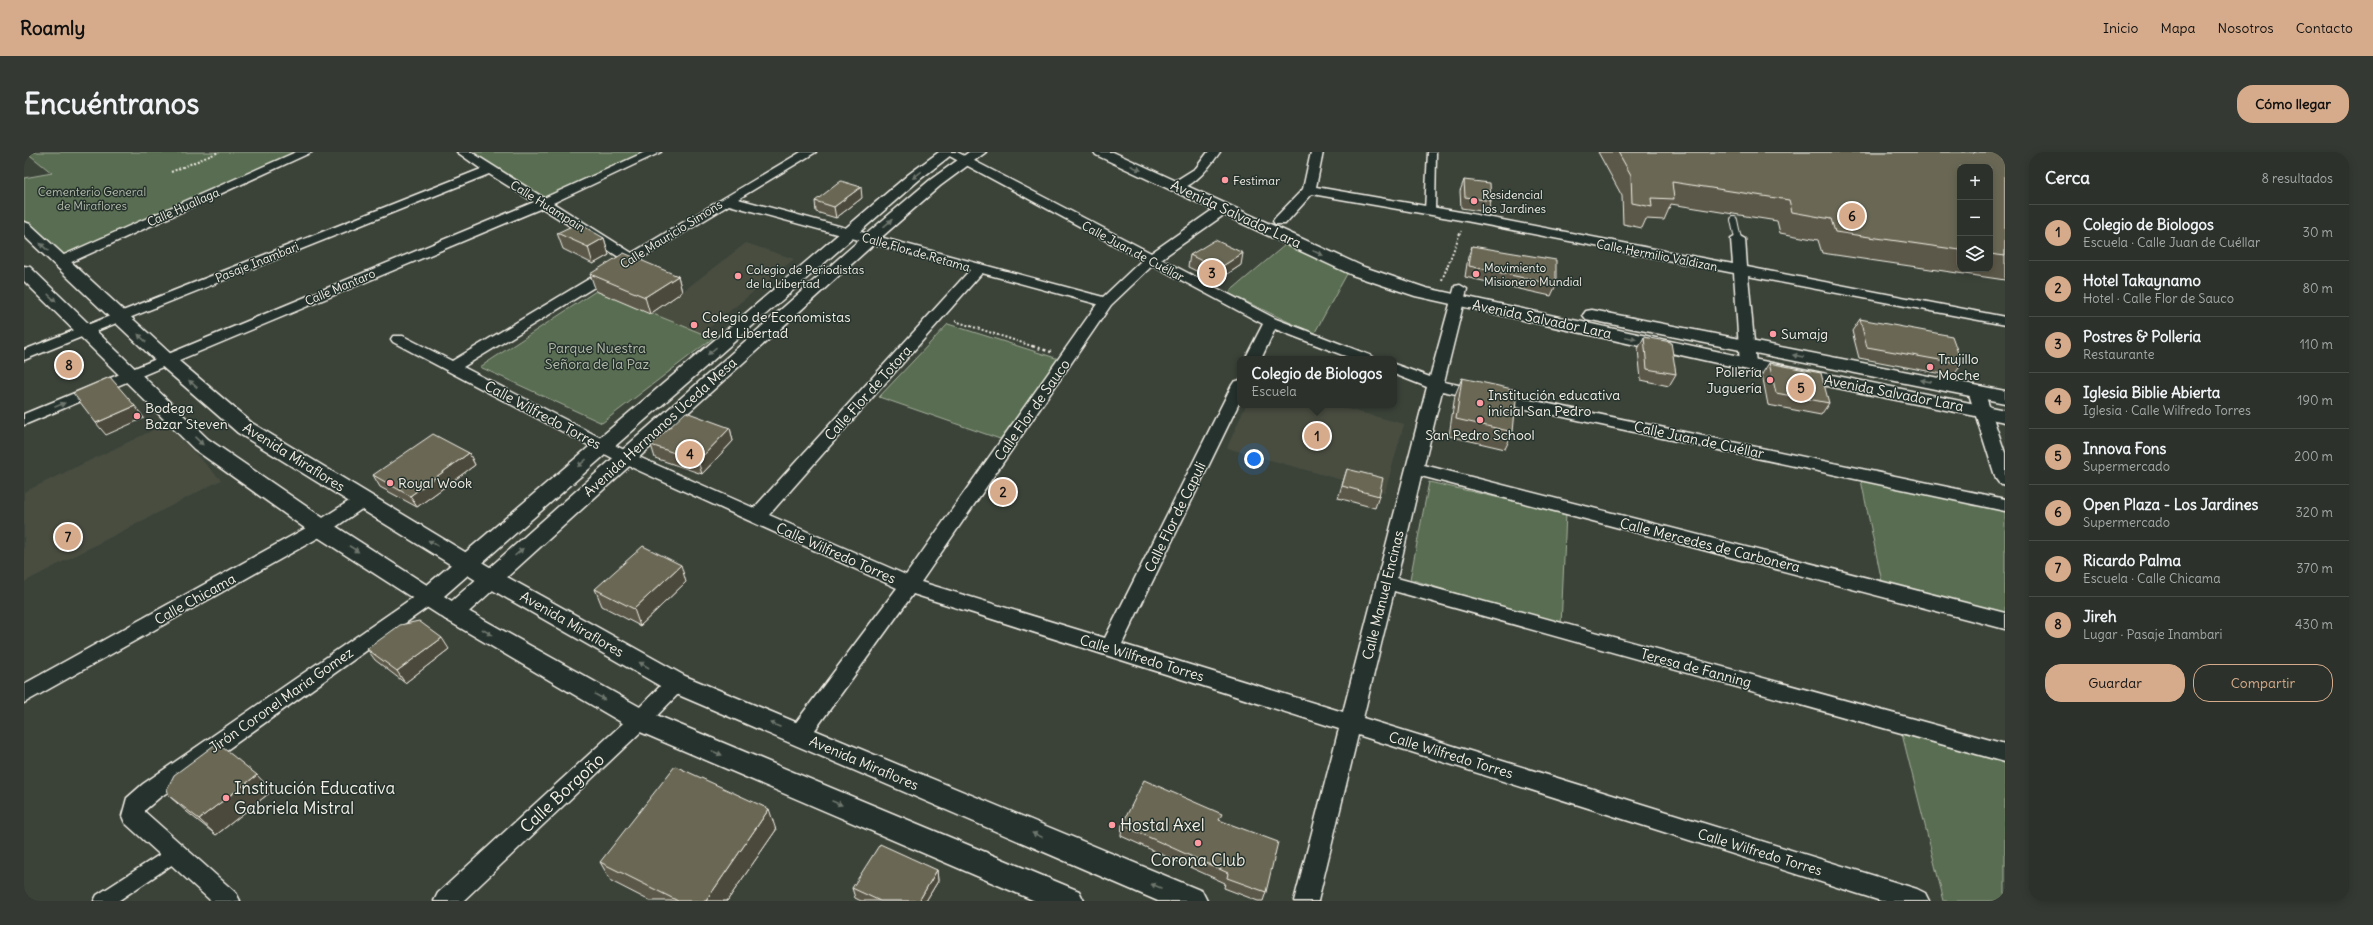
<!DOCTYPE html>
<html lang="es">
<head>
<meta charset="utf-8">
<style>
	:root { --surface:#2c322b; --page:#343a33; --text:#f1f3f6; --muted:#a6aaa9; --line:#484d47; --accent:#d6ab8b }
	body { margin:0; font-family:Delius,sans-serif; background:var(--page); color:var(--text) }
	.controls { position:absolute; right:12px; top:12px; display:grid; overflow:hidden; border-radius:8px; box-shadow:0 2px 10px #0003 }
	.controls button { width:36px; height:36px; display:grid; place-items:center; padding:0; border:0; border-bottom:1px solid var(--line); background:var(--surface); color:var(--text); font:20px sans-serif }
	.you { position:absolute; left:1230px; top:307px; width:14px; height:14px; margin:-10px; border:3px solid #fff; border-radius:50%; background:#1a73e8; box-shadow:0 0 0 6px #1a73e833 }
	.badge { display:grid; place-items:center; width:26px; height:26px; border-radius:50%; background:var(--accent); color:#111; font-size:13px; font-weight:700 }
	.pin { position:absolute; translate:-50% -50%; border:2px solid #fff; box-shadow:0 1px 4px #0006 }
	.popup { position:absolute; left:1213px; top:204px; width:160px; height:52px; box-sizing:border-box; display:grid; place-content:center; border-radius:8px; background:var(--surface); filter:drop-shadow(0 1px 3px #0005); font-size:13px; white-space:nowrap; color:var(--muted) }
	.popup b { font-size:15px; color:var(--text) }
	.popup::after { content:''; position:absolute; left:50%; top:100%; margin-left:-8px; border:8px solid transparent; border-top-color:var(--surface) }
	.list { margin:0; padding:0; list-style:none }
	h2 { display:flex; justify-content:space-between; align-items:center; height:52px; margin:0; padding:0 16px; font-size:17px }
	h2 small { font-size:13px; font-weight:400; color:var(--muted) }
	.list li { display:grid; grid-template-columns:26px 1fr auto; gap:12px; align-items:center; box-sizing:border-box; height:56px; padding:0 16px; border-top:1px solid var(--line) }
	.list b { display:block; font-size:15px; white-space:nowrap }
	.list p { margin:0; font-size:13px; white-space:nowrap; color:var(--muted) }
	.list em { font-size:13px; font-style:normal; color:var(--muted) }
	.actions { display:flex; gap:8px; padding:12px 16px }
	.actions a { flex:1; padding:9px 0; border:1px solid var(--accent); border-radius:16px; text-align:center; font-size:14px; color:var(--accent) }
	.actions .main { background:var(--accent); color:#111 }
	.icon { flex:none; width:22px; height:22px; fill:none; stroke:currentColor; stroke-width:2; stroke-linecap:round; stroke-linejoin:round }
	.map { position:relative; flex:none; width:1981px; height:749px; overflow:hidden; border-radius:16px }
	header { display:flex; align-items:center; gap:24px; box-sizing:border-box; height:56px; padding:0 20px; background:var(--accent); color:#111 }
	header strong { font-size:19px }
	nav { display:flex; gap:22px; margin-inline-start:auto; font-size:14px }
	.intro { display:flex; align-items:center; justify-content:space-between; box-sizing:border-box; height:96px; padding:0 24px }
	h1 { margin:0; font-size:28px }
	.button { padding:10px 18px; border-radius:16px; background:var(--accent); color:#111; font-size:14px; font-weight:700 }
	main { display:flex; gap:24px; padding:0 24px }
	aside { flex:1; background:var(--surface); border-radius:16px; box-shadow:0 2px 10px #0003 }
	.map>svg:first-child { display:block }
	.built { fill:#494e41 }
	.green { fill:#586d51; stroke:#a6af9c }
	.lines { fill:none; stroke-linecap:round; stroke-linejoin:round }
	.service-casing { stroke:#f4f1e8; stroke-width:8 }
	.pedestrian-casing { stroke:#f4f1e8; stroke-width:3 }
	.minor-casing { stroke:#f4f1e8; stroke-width:3 }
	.tertiary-casing { stroke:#f4f1e8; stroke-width:3 }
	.secondary-casing { stroke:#f4f1e8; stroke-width:3 }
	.path-far1 { stroke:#f4f1e8; stroke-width:2; stroke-dasharray:2 2; stroke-linecap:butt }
	.path { stroke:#f4f1e8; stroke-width:2.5; stroke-dasharray:3 3; stroke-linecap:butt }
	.service { stroke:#26332d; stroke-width:6 }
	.pedestrian { fill:#26332d; fill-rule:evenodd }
	.minor { fill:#26332d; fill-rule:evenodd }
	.tertiary { fill:#26332d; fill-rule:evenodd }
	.secondary { fill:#26332d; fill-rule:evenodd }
	.wall { fill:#5c5948; stroke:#f4f1e8; fill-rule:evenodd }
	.shaded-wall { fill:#4b493b; stroke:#f4f1e8 }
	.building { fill:#6b6854; stroke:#f4f1e8 }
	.oneway { fill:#6e766e }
	.poi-dot { fill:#ff9aa2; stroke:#26332d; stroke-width:1.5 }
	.labels { text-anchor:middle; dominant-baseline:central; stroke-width:3; stroke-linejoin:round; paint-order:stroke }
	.far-poi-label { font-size:12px; fill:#f4f1e8; stroke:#26332d; text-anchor:start }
	.far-park-label { font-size:12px; fill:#b6bcac; stroke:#26332d }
	.far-street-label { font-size:12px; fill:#f4f1e8; stroke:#26332d }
	.street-label { font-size:14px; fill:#f4f1e8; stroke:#26332d }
	.poi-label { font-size:14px; fill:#f4f1e8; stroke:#26332d; text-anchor:start }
	.park-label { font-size:14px; fill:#b6bcac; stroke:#26332d }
	.near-poi-label { font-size:17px; fill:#f4f1e8; stroke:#26332d; text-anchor:start }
	.near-street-label { font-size:17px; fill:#f4f1e8; stroke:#26332d }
</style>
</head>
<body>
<header>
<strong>Roamly</strong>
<nav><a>Inicio</a><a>Mapa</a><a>Nosotros</a><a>Contacto</a></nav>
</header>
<div class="intro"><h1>Encuéntranos</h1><a class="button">Cómo llegar</a></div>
<main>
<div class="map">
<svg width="1981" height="749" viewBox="0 0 1981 749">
	<rect width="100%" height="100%" fill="#3b4339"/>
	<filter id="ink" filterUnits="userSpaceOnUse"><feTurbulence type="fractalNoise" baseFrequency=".025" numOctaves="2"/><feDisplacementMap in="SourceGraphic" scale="8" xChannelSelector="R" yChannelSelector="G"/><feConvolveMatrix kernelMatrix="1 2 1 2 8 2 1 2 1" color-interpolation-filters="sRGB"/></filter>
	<g filter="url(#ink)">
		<path class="built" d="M722,91L770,107L676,183L626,162L658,140Z
			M1222,253H1308L1380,272L1361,340L1203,296Z
			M142,272L197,328L0,430V340Z"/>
		<path class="green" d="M2,0H282L36,110L0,72V26L28,21Z
			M439,0H631L519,51Z
			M1261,93L1324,120L1290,182L1204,141Z
			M572,139L689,186L578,271L456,215Z
			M924,172L1038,208L976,287L855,245Z
			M1837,328L1981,359V463L1858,430Z
			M1405,330L1542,361L1537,474L1386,427Z
			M1878,582L1981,610V749H1920Z"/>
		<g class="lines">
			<g class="service-casing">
				<path id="service" d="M1954,0L1981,4
					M1710,68L1714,87"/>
			</g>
			<g class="pedestrian-casing">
				<path id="pedestrian" d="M1404,0H1412L1411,59L1406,62L1401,59Z
					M149,694L155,696L157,702L155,708L94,749H70L73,743Z"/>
			</g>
			<g class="minor-casing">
				<path id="minor" d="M272,0H288L41,113L36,114L29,110L31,107Z
					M433,0H447L520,46L621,0H637L529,51L608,101L777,0H792L714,47L1079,145L1118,108L918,0H933L1127,101L1194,54H1204L1205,57L1204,60L1137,107L1252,167L1348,204L1351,207H1329L1251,177L1237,207H1221L1239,172L1129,113L1087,153L897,430L1081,486L1208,233L1210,230L1216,228V249L1098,492L1319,560L1403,235L1370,222V212L1406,225L1431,134L1436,133L1443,137L1420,230L1981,347V359L1418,239L1400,313L1981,461V477L1397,324L1373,426L1981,592V610L1370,439L1339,566L1893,737L1901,741L1905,749H1857L1334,583L1294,749H1270L1315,577L889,442L783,589L775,592L767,589L764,583L767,577L873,436L596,310L369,190L367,187L369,184H379L428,209L598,107L518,56L0,273V262L510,50L465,22L0,208V198L457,17ZM705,53L946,118L730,356L608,302L439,215ZM958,121L1073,152L882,423L745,363Z
					M1184,0H1196C1187,13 1166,41 1148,37L1146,34L1148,31L1172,16Z
					M1287,0H1299L1292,35L1442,61L1709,112L1707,87L1714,83L1721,87L1723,115L1981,165V173L1724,124L1732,212L1729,215H1719L1716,212L1710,121L1442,69L1288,42L1261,72H1251L1249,69L1251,66L1279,37Z
					M1952,234L1958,235L1960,239L1981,301V333L1975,331L1972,327L1944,239L1946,235Z
					M339,342L345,344L348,348L345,352L303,381L0,551V532L291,371L333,344Z
					M404,438L411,440L414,445L411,450L135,646L121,658V660L212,741L216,749H187L101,671L98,664L103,646L119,632L397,440Z
					M652,523L659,525L662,531L659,537L623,574L439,749H410L414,741L609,562L645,525Z"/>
			</g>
			<g class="tertiary-casing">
				<path id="tertiary" d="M915,0H931L895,28L412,451L404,454L396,451L392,445L396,439L885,22Z
					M945,0H962L916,34L852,90L437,467L429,470L421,467L417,461L421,455L840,84L906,28Z
					M1070,0H1089L1340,115L1402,136L1724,206L1981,258V270L1724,218L1391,144L1328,123L1072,3Z
					M1568,158L1981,239V251L1562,167L1559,163L1562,159Z"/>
			</g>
			<g class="secondary-casing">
				<path id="secondary" d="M0,70L6,72L149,204L228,271L474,420L661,524L1178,739L1183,749H1134L643,538L458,432L214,281L135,212L0,84Z
					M0,114L6,115L184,287L305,370L437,455L625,560L1055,739L1060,749H1011L607,576L421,467L289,382L170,297L0,129Z"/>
			</g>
			<path class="path-far1" d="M147,20L195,0
				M1418,128L1437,79
				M931,169L1011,195"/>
			<path class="path" d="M1008,194L1027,200"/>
			<use href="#service" class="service"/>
			<use href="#pedestrian" class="pedestrian"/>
			<use href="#minor" class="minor"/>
			<use href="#tertiary" class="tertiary"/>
			<use href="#secondary" class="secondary"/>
		</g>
		<path class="wall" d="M1574,0H1969L1981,11V128L1798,101L1794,88L1756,81L1753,69L1647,52L1640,68L1622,67L1618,76L1599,72L1598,44ZM1936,15H1966V117H1936Z
			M1440,28L1467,49L1464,60L1437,56L1436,39Z
			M838,46L812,66L792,60L791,49Z
			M533,81L580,86L585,103L569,112L539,97Z
			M1448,94L1532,133L1527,144L1441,125L1444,105Z
			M1166,103L1217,113L1193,129L1164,115Z
			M566,122L654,124L658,140L626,162L572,139Z
			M1836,167L1938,212L1929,224L1835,206L1828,179Z
			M1620,185L1652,222L1645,234L1617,228L1614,197Z
			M1745,211L1805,251L1797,263L1744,253L1738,222Z
			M1438,226L1489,280L1481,297L1425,284L1431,243Z
			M706,276L709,289L678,322L631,306L627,293Z
			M445,301L451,313L393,355L356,335L349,323Z
			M1323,317L1355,344L1351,356L1314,346Z
			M662,430L616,474L578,454L571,437Z
			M343,497H425L381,531L351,508Z
			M248,639L192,683L163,660L145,644Z
			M1196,669L1242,740L1239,749H1234L1200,736L1201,731L1097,684L1098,673Z
			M752,678L703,749H626L587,729L576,710Z
			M913,718L914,729L902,749H837L831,746L828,736Z"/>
		<path class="shaded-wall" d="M837,35L838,46L812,66L810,55Z
			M580,86L585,103L569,112L564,95Z
			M1219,101L1217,113L1193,129L1194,117Z
			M654,124L658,140L626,162L621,145Z
			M111,254L120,266L82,283L72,271Z
			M706,276L709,289L678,322L674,309Z
			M445,301L451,313L393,355L386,344Z
			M657,413L662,430L616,474L610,457Z
			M418,486L425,497L381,531L373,519Z
			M233,623L248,639L192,683L175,667Z
			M745,657L752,678L703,749H682Z
			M913,718L914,729L902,749H895Z"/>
		<path class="building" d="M1594,0H1969L1976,1L1981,11V104L1966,102V15H1936V98L1811,80L1807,67L1768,60L1765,48L1648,30L1650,47L1627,46L1628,55L1608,51L1607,23Z
			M1440,28L1466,31L1467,49L1441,45Z
			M817,29L837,35L810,55L791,49Z
			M554,71L580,86L564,95L533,81Z
			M1191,88L1219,101L1194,117L1166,103Z
			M1448,94L1532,108V133L1445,114Z
			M600,101L654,124L621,145L566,122Z
			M1836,167L1928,184L1938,212L1843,195Z
			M1620,185L1647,190L1652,222L1623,217Z
			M1745,211L1797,221L1805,251L1752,241Z
			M86,225L111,254L72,271L49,241Z
			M1438,226L1493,238L1489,280L1432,267Z
			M662,260L706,276L674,309L627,293Z
			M409,282L445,301L386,344L349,323Z
			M1323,317L1359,326L1355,344L1318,334Z
			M619,394L657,413L610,457L571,437Z
			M395,469L418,486L373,519L343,497L376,473Z
			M193,591L233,623L175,667L145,644L143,637L150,623Z
			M651,614L745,657L682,749H654L576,710Z
			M1120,628L1198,662L1195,668L1254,690L1242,740L1203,726L1204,721L1098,673Z
			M856,692L913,718L895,749H856L828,736Z"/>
		<defs><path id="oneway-solid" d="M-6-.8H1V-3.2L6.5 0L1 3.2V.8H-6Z"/></defs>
		<g class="oneway">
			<use href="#oneway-solid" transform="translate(1112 16) rotate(24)"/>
			<use href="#oneway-solid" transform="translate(893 23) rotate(142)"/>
			<use href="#oneway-solid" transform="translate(864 71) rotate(-41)"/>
			<use href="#oneway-solid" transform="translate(20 95) rotate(-137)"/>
			<use href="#oneway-solid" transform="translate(1294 101) rotate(25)"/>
			<use href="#oneway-solid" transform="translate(28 146) rotate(44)"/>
			<use href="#oneway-solid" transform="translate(118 186) rotate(-137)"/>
			<use href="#oneway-solid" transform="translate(1607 186) rotate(12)"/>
			<use href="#oneway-solid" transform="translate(688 199) rotate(139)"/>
			<use href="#oneway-solid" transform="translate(1774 204) rotate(-169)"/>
			<use href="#oneway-solid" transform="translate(1902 229) rotate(-169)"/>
			<use href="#oneway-solid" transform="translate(169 232) rotate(-139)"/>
			<use href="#oneway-solid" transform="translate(36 253) rotate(-23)"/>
			<use href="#oneway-solid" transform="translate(175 289) rotate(43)"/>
			<use href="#oneway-solid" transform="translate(558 311) rotate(139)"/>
			<use href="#oneway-solid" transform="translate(409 391) rotate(-149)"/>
			<use href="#oneway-solid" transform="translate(330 397) rotate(33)"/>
			<use href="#oneway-solid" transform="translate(495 400) rotate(-42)"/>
			<use href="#oneway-solid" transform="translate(463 480) rotate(30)"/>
			<use href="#oneway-solid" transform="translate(620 513) rotate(-150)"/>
			<use href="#oneway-solid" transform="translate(576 545) rotate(30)"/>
			<use href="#oneway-solid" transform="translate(751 573) rotate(-157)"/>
			<use href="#oneway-solid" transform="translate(693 601) rotate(23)"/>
			<use href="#oneway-solid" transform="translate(813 651) rotate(23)"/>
			<use href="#oneway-solid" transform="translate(1013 683) rotate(-157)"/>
			<use href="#oneway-solid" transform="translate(1132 734) rotate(-157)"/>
		</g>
	</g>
	<g class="poi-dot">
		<circle cx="1201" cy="28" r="4"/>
		<circle cx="1450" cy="49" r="4"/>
		<circle cx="1452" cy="122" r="4"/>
		<circle cx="714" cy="124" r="4"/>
		<circle cx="670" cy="173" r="4"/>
		<circle cx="1749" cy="182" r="4"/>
		<circle cx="1906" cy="215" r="4"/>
		<circle cx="1746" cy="228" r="4"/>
		<circle cx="1456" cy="251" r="4"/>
		<circle cx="113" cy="264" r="4"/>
		<circle cx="1456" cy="268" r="4"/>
		<circle cx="366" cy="331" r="4"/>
		<circle cx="202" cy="646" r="4"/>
		<circle cx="1088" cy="673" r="4"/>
		<circle cx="1174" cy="691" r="4"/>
	</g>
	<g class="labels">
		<g class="far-poi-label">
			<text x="1209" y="28">Festimar</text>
			<text x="1458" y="42">Residencial<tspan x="1458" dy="14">los Jardines</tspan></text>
			<text x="1460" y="115">Movimiento<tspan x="1460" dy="14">Misionero Mundial</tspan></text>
			<text x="722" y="117">Colegio de Periodistas<tspan x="722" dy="14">de la Libertad</tspan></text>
		</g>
		<g class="far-park-label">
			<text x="68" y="39">Cementerio General<tspan x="68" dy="14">de Miraflores</tspan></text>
		</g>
		<g class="far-street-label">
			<text transform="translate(524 54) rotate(32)">Calle Huampain</text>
			<text transform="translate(159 55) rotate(-24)">Calle Huallaga</text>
			<text transform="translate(647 82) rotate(-32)">Calle Mauricio Simons</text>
			<text transform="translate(1109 99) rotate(28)">Calle Juan de Cuéllar</text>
			<text transform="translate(892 100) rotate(16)">Calle Flor de Retama</text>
			<text transform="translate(1633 103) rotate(11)">Calle Hermilio Valdizan</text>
			<text transform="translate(233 110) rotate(-22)">Pasaje Inambari</text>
			<text transform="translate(316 135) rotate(-23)">Calle Mantaro</text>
		</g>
		<g class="street-label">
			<text transform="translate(1212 62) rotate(25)">Avenida Salvador Lara</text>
			<text transform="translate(1518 167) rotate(12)">Avenida Salvador Lara</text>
			<text transform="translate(844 241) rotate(-48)">Calle Flor de Totora</text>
			<text transform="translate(1870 241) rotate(11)">Avenida Salvador Lara</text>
			<text transform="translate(1008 258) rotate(-55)">Calle Flor de Sauco</text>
			<text transform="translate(519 263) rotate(28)">Calle Wilfredo Torres</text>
			<text transform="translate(636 275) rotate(-42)">Avenida Hermanos Uceda Mesa</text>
			<text transform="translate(1675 288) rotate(12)">Calle Juan de Cuéllar</text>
			<text transform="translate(270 305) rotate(32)">Avenida Miraflores</text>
			<text transform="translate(1151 365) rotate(-64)">Calle Flor de Capuli</text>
			<text transform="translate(1686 393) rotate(14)">Calle Mercedes de Carbonera</text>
			<text transform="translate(812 401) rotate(24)">Calle Wilfredo Torres</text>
			<text transform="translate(1359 443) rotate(-76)">Calle Manuel Encinas</text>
			<text transform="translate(171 447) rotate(-29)">Calle Chicama</text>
			<text transform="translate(548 472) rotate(30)">Avenida Miraflores</text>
			<text transform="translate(1118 506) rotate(17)">Calle Wilfredo Torres</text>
			<text transform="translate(1672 516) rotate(15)">Teresa de Fanning</text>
			<text transform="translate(257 548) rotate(-35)">Jirón Coronel Maria Gomez</text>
			<text transform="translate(1427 603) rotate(17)">Calle Wilfredo Torres</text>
			<text transform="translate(840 611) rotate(23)">Avenida Miraflores</text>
			<text transform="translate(1736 700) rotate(17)">Calle Wilfredo Torres</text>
		</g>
		<g class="poi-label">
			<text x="678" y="165">Colegio de Economistas<tspan x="678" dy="16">de la Libertad</tspan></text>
			<text x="1757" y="182">Sumajg</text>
			<text x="1914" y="207">Trujillo<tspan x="1914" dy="16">Moche</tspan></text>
			<text x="1738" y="220" text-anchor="end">Pollería<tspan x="1738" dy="16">Juguería</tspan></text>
			<text x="1464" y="243">Institución educativa<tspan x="1464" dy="16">inicial San Pedro</tspan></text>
			<text x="121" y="256">Bodega<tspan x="121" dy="16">Bazar Steven</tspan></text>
			<text x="1456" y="283" text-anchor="middle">San Pedro School</text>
			<text x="374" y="331">Royal Wook</text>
		</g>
		<g class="park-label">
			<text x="573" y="196">Parque Nuestra<tspan x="573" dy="16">Señora de la Paz</tspan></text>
		</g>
		<g class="near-poi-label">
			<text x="210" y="636">Institución Educativa<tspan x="210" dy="20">Gabriela Mistral</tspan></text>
			<text x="1096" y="673">Hostal Axel</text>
			<text x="1174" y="708" text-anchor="middle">Corona Club</text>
		</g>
		<g class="near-street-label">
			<text transform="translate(538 641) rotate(-43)">Calle Borgoño</text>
		</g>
	</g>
</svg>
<div class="controls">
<button>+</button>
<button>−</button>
<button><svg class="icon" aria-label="layers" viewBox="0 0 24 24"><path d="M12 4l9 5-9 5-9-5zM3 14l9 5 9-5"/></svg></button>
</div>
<div class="you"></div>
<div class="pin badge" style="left:1293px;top:284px">1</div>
<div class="popup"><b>Colegio de Biologos</b>Escuela</div>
<div class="pin badge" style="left:979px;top:340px">2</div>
<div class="pin badge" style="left:1188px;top:121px">3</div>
<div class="pin badge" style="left:666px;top:302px">4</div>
<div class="pin badge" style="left:1777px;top:236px">5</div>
<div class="pin badge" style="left:1828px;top:64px">6</div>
<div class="pin badge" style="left:44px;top:385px">7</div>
<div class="pin badge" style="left:45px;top:213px">8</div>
</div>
<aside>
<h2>Cerca<small>8 resultados</small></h2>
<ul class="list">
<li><span class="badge">1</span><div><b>Colegio de Biologos</b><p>Escuela · Calle Juan de Cuéllar</p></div><em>30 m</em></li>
<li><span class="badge">2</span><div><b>Hotel Takaynamo</b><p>Hotel · Calle Flor de Sauco</p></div><em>80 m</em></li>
<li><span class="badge">3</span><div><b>Postres &amp; Polleria</b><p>Restaurante</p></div><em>110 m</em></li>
<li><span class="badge">4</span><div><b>Iglesia Biblie Abierta</b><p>Iglesia · Calle Wilfredo Torres</p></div><em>190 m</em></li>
<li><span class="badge">5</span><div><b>Innova Fons</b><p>Supermercado</p></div><em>200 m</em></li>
<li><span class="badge">6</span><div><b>Open Plaza - Los Jardines</b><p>Supermercado</p></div><em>320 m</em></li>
<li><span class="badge">7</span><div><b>Ricardo Palma</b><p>Escuela · Calle Chicama</p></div><em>370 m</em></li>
<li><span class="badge">8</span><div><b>Jireh</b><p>Lugar · Pasaje Inambari</p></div><em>430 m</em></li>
</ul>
<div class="actions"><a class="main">Guardar</a><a>Compartir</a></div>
</aside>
</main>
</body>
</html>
